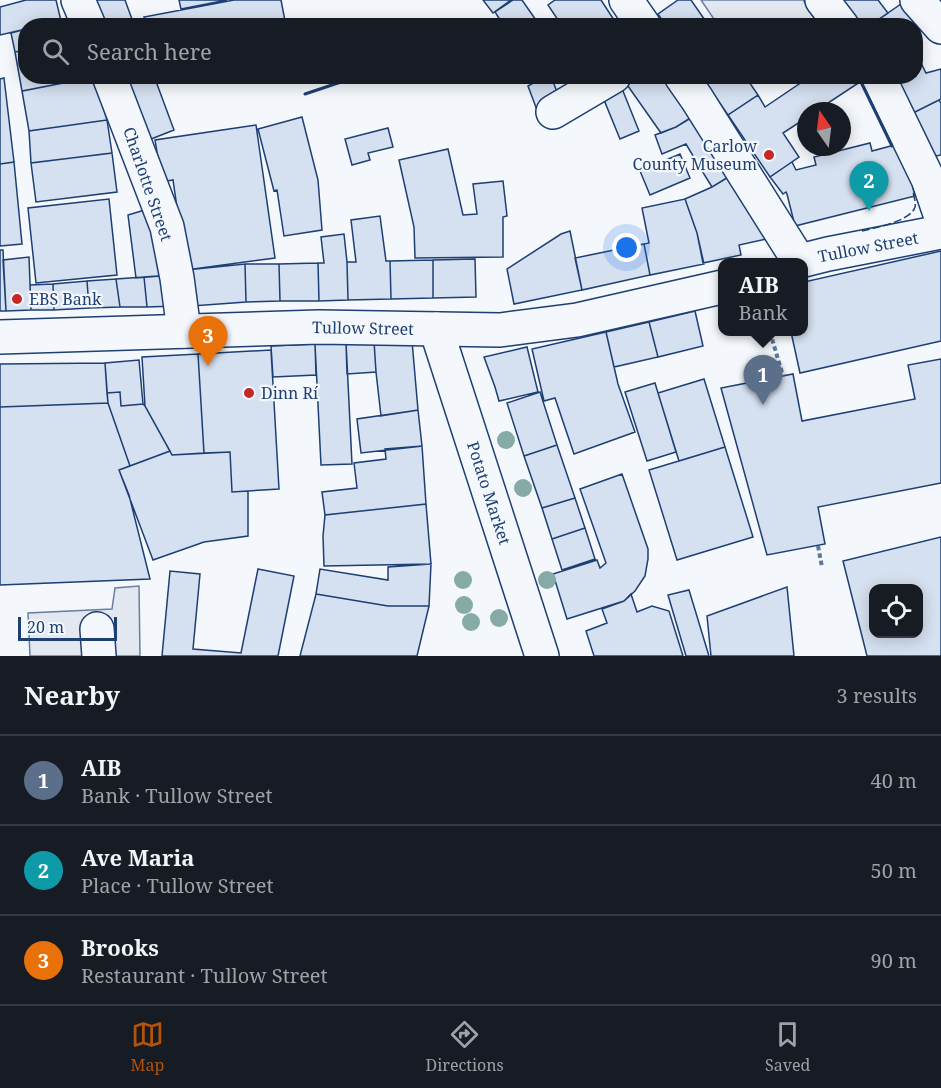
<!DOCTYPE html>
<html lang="en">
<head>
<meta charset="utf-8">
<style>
	:root { --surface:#171b24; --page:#20242c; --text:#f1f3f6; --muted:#9ea1a6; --line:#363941; --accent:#b45309 }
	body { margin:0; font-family:"Noto Serif",serif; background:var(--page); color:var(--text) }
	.controls { position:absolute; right:18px; bottom:18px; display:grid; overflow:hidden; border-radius:12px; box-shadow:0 3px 15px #0003 }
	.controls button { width:54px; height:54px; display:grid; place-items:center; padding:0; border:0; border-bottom:2px solid var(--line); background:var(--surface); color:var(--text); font:30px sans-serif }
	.compass { position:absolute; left:797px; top:102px; width:54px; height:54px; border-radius:50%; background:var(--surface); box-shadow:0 3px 15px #0003; rotate:346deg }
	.scale { position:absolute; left:18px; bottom:15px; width:99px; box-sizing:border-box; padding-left:6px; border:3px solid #1d3f73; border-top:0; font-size:16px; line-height:21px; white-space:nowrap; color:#1d3f73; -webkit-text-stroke:4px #f4f7fb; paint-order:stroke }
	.you { position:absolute; left:627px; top:248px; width:21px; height:21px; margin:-15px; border:4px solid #fff; border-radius:50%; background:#1a73e8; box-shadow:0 0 0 9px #1a73e833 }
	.badge { display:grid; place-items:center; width:39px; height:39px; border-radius:50%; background:var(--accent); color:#fff; font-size:20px; font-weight:700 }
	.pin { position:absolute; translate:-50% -50px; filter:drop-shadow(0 2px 3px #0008) }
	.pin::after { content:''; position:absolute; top:32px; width:21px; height:18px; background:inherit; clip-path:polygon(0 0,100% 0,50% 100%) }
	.popup { position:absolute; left:718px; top:258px; width:90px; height:78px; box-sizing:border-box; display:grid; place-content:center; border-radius:12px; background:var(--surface); filter:drop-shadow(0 2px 4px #0005); font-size:20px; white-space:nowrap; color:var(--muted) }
	.popup b { font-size:22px; color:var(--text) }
	.popup::after { content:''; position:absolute; left:50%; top:100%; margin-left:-12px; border:12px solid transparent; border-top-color:var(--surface) }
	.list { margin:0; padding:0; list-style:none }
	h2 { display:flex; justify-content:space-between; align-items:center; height:78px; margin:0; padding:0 24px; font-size:26px }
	h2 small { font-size:20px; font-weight:400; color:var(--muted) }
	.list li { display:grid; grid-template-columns:39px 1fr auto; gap:18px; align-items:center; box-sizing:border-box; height:90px; padding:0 24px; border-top:2px solid var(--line) }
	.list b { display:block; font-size:22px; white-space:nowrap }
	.list p { margin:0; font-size:20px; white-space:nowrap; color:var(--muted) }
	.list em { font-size:20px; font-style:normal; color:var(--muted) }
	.icon { flex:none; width:33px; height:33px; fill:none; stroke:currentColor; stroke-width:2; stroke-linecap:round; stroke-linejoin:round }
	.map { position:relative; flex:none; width:941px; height:656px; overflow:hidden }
	.search { position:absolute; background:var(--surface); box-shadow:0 3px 15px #0003; left:18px; right:18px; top:18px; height:66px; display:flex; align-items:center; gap:15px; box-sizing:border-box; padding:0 21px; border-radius:24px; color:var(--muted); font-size:22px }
	.sheet { height:348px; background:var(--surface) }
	nav { display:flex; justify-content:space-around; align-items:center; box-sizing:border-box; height:84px; border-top:2px solid var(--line); background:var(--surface); font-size:16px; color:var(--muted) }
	nav a { display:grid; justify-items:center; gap:3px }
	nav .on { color:var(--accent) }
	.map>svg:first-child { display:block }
	.parking { fill:#e3e8f0; stroke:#687fa3; stroke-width:1.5 }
	.building { fill:#d5e0f0; stroke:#1d3f73; stroke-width:1.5; fill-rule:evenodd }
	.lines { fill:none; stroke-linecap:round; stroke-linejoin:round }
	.minor-casing { stroke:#1d3f73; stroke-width:36 }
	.major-casing { stroke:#1d3f73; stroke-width:36 }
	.path { stroke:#5e769c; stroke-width:4; stroke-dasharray:4.5 3; stroke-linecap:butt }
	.minor { stroke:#f4f7fb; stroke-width:33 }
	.major { stroke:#f4f7fb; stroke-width:33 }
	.fence { stroke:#1d3f73; stroke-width:1.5; stroke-dasharray:8 3; stroke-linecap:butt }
	.wall { stroke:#1d3f73; stroke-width:3 }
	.tree { fill:#86aba6 }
	.poi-dot { fill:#c62828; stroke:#f4f7fb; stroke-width:2 }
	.labels { text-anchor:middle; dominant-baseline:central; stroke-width:4.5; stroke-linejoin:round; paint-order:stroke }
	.poi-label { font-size:16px; fill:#1d3f73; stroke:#f4f7fb; text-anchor:start }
	.street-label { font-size:16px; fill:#1d3f73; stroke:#f4f7fb }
</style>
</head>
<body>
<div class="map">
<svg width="941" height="656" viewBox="0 0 941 656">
	<rect width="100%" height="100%" fill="#f4f7fb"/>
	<path class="parking" d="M701,0H803L821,25H718Z
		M139,586L140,656H30L28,613L112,609L115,588Z"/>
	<path class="building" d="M26,0H56L61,21L41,26H26V29L0,35V7Z
		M88,0H125L133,22L122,26H97Z
		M179,0H227L181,9Z
		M234,0H281L286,26H148L144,17Z
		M483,0H511L493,13Z
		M513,0H522L538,23L535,26H504L495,12Z
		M555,0H601L618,26H562L548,5Z
		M678,0H691L709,26H666L658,14Z
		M836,0H878L888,13L869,26H859L841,1Z
		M901,4L920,31L916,34V26H869Z
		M26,29V50L15,52L11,33Z
		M26,50V76L94,77L22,91L15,52Z
		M916,53L926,73L941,69V99L909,115L889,76H916Z
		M116,76H154L174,130L141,143Z
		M545,76H551L560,100L537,110L528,86Z
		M668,76L695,115L676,127L661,133L623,79L627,77Z
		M701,76H745L758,95L728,115Z
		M811,76H861L863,80L816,111H806V118L783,133L799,157L770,177L728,115L758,95L765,107Z
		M94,77L107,120L29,131L22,91Z
		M4,78L14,162L0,164V79Z
		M621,86L639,131L620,139L602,95Z
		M939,100L941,103V155L936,156L909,115Z
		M699,113L725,157L702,171L686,144L662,154L655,135L676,127Z
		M302,117L318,180L322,230L284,236L277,190L274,191L258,129Z
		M107,120L112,153L31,163L29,131Z
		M256,125L275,258L186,270L173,180L162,182L155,140Z
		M388,128L393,147L368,153L370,160L352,165L345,139Z
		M870,143L872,151L902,143L915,196L795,226L787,194L786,192L783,194L770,177L792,162L796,170L816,165L814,157Z
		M448,149L463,215L477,214L473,184L503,181L507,216L503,217V257L415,258L414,227L399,160Z
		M112,153L117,192L36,202L31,163Z
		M680,154L690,178L650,195L640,171Z
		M725,157L735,173L712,187L702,171Z
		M14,162L22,244L0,246V164Z
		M735,173L766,239L739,245L741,255L703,263L697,233L685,199L712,187Z
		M109,199L117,275L36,283L28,208Z
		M685,199L697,233L704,264L650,275L644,244L649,243L642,208Z
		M148,209L172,275L136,278L128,215Z
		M380,216L386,261H390L391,299L348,300L347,262H356L351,220Z
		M570,231L582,290L514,304L507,269L561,234Z
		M344,234L347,262L348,300L319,301L318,263H324L321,237Z
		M644,244L650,275L582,290L575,258Z
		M0,250H3L6,311H0Z
		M941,251V341L800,373L791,332H804V282Z
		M29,257L31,310L6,311L3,260Z
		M475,259L476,297L433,298V260Z
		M433,260V298L391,299L390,261Z
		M318,263L319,301H280L279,264Z
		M245,264H279L280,301L246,302Z
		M245,264L246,302L192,306L186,270Z
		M172,275L176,306L147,307L144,277Z
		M144,277L147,307H120L116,279Z
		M116,279L120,307L89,308L87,281Z
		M87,281L89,308L54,310L53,284Z
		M53,284L54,310H31L30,285Z
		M695,311L703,346L658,357L649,322Z
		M649,322L658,357L614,367L606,332Z
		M606,332L618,384L635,432L574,454L555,398L544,401L532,349Z
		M374,341L376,372L347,374L346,342Z
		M374,341H412L418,410L381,416L376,372Z
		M346,342L352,464L321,465L315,344Z
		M315,344L316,375L273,377L271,346Z
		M527,347L538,392L499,401L495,387L484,357Z
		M271,350L279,489L232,492L230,452L204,453L198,354Z
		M198,354L204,453L172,455L145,406L142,357Z
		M941,359V483L818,507L825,544L767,555L721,388L793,374L802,421L915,399L908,365Z
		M139,360L143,404L121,406L120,392L107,393L105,363Z
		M105,363L108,403L0,407V364Z
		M704,379L725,447L679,461L658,393Z
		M655,383L676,452L647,461L625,392Z
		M120,392L121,406L143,404L145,406L170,451L130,466L108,403L107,393Z
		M540,392L557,445L524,456L507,403Z
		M108,403L130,466L119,470L129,495L150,579L0,585V407Z
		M418,410L422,446L361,453L357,419Z
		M557,445L575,498L542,508L524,456Z
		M422,446L426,504L325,515L322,492L357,488L354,463L386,459L385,449Z
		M725,447L753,537L677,560L649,470Z
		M170,451L172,455L230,452L232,492L248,491V536L204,542L153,560L119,470Z
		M622,474L648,549V559L645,576L635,591L624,601L567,619L553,574L597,560L600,568L606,563L580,489Z
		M575,498L585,528L552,539L542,508Z
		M426,504L431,564L324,566L323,536L325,515Z
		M585,528L595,559L562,570L552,539Z
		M941,537V656H867L843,561ZM874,588H918V634H874Z
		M431,564L429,606H388L316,594L320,569L388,580V567Z
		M258,569L294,576L278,656H162L170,571L200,574L193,649L241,653Z
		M787,587L794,656H711L707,616Z
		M689,590L709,656H686L668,595Z
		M316,594L388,606H429L417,656H300Z
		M631,594L637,612L652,606L669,611L683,656H594L586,631L607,623L602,609L624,601Z"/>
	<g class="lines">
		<g class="minor-casing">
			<path id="minor" d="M78,0L89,26
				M626,0L644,26
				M822,0L842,26
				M917,0L941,27
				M109,76L167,227L177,278L184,331
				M681,76L697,99L799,261
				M878,76L928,179L941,217
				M553,112L614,76
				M436,329L542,656
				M97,629L99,656"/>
		</g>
		<g class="major-casing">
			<path id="major" d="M796,262L828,254L941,232
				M0,337L319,327L500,330L577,320L722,287"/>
		</g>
		<path class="path" d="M770,332L783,376
			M818,546L822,567"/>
		<use href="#minor" class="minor"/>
		<use href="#major" class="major"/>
		<path class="fence" d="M862,231C875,228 911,221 915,207C916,202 914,197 913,192"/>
		<path class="wall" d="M861,82L892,146
			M305,94L359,76"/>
	</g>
	<g class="tree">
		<circle cx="506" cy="440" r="9"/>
		<circle cx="523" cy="488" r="9"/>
		<circle cx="463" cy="580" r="9"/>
		<circle cx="547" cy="580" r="9"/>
		<circle cx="464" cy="605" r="9"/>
		<circle cx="499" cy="618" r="9"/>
		<circle cx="471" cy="622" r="9"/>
	</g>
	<g class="poi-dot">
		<circle cx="769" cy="155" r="6"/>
		<circle cx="17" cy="299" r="6"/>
		<circle cx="249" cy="393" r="6"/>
	</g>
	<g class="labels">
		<g class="poi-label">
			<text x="757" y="146" text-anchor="end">Carlow<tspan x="757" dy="18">County Museum</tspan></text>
			<text x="29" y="299">EBS Bank</text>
			<text x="261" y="393">Dinn Rí</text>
		</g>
		<g class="street-label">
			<text transform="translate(148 184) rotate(71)">Charlotte Street</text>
			<text transform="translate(868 247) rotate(-11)">Tullow Street</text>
			<text transform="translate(363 328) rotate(1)">Tullow Street</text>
			<text transform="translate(489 493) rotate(72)">Potato Market</text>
		</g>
	</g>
</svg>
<div class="controls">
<button><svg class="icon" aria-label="locate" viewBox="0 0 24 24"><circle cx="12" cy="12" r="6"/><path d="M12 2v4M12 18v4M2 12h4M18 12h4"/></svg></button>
</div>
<svg class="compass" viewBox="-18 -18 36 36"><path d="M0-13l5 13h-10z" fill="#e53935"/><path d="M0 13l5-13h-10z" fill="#9ea1a6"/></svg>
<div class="scale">20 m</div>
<div class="you"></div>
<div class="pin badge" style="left:763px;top:405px;background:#5c6f8a">1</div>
<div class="popup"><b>AIB</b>Bank</div>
<div class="pin badge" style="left:869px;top:211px;background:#0f9aa8">2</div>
<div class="pin badge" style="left:208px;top:366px;background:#e8710a">3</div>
<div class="search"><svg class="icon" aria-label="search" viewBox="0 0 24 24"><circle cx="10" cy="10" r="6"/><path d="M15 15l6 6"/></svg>Search here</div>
</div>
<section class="sheet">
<h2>Nearby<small>3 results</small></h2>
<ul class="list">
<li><span class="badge" style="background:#5c6f8a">1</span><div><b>AIB</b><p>Bank · Tullow Street</p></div><em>40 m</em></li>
<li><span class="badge" style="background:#0f9aa8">2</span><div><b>Ave Maria</b><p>Place · Tullow Street</p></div><em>50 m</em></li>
<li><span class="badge" style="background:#e8710a">3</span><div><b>Brooks</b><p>Restaurant · Tullow Street</p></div><em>90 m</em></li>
</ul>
</section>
<nav>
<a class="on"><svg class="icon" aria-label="map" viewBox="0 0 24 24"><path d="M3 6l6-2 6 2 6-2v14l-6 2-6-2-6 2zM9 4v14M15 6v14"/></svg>Map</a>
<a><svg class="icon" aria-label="directions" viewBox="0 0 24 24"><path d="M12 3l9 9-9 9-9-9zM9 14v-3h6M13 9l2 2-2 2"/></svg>Directions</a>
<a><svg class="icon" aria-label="saved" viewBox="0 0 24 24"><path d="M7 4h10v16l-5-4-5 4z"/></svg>Saved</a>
</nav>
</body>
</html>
